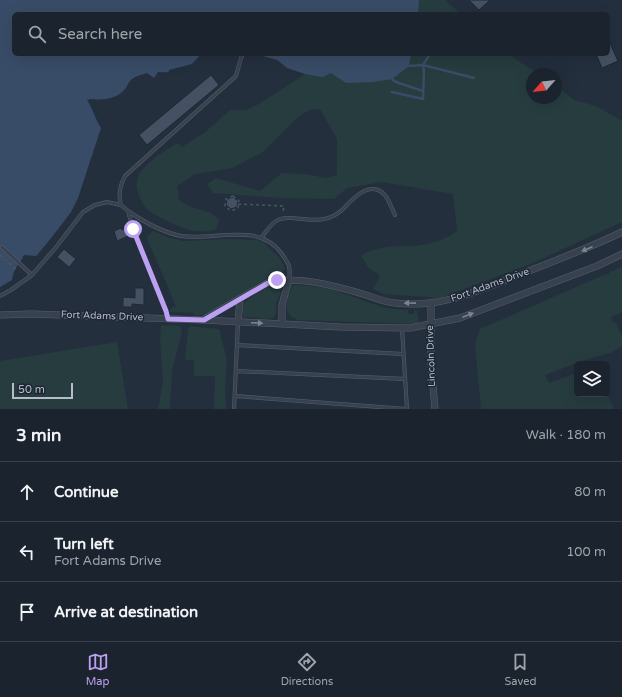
<!DOCTYPE html>
<html lang="en">
<head>
<meta charset="utf-8">
<style>
	:root { --surface:#1b232e; --page:#242b36; --text:#f1f3f6; --muted:#a0a4aa; --line:#39404a; --accent:#bca0f2 }
	body { margin:0; font-family:"Varela Round",sans-serif; background:var(--page); color:var(--text) }
	.controls { position:absolute; right:12px; bottom:12px; display:grid; overflow:hidden; border-radius:6px; box-shadow:0 4px 16px #0002 }
	.controls button { width:36px; height:36px; display:grid; place-items:center; padding:0; border:0; border-bottom:1px solid var(--line); background:var(--surface); color:var(--text); font:20px sans-serif }
	.compass { position:absolute; left:526px; top:68px; width:36px; height:36px; border-radius:50%; background:var(--surface); box-shadow:0 4px 16px #0002; rotate:243deg }
	.scale { position:absolute; left:12px; bottom:10px; width:61px; box-sizing:border-box; padding-left:4px; border:2px solid #b4bcc9; border-top:0; font-size:11px; line-height:14px; white-space:nowrap; color:#b4bcc9; -webkit-text-stroke:3px #1d2633; paint-order:stroke }
	.stop { position:absolute; width:12px; height:12px; margin:-9px; border:3px solid #bca0f2; border-radius:50%; background:#fff }
	.stop.end { background:#bca0f2; border-color:#fff; box-shadow:0 1px 4px #0008 }
	.list { margin:0; padding:0; list-style:none }
	h2 { display:flex; justify-content:space-between; align-items:center; height:52px; margin:0; padding:0 16px; font-size:17px }
	h2 small { font-size:13px; font-weight:400; color:var(--muted) }
	.list li { display:grid; grid-template-columns:26px 1fr auto; gap:12px; align-items:center; box-sizing:border-box; height:60px; padding:0 16px; border-top:1px solid var(--line) }
	.list b { display:block; font-size:15px; white-space:nowrap }
	.list p { margin:0; font-size:13px; white-space:nowrap; color:var(--muted) }
	.list em { font-size:13px; font-style:normal; color:var(--muted) }
	.icon { flex:none; width:22px; height:22px; fill:none; stroke:currentColor; stroke-width:2; stroke-linecap:round; stroke-linejoin:round }
	.map { position:relative; flex:none; width:622px; height:409px; overflow:hidden }
	.search { position:absolute; background:var(--surface); box-shadow:0 4px 16px #0002; left:12px; right:12px; top:12px; height:44px; display:flex; align-items:center; gap:10px; box-sizing:border-box; padding:0 14px; border-radius:6px; color:var(--muted); font-size:15px }
	.sheet { height:232px; background:var(--surface) }
	nav { display:flex; justify-content:space-around; align-items:center; box-sizing:border-box; height:56px; border-top:1px solid var(--line); background:var(--surface); font-size:11px; color:var(--muted) }
	nav a { display:grid; justify-items:center; gap:2px }
	nav .on { color:var(--accent) }
	.map>svg:first-child { display:block }
	.green { fill:#263c3f }
	.water { fill:#394c67 }
	.pier { fill:#242f3e }
	.lines { fill:none; stroke-linecap:round; stroke-linejoin:round }
	.stream { stroke:#394c67; stroke-width:2.5 }
	.building { fill:#455162; stroke:#1f2835 }
	.service-casing { stroke:#565f6c; stroke-width:4 }
	.minor-casing { stroke:#565f6c; stroke-width:7 }
	.path { stroke:#44595c; stroke-width:1.5; stroke-dasharray:3 3; stroke-linecap:butt }
	.service { stroke:#38414e; stroke-width:3 }
	.minor { stroke:#38414e; stroke-width:6 }
	.oneway { fill:#7c8592 }
	.route { stroke:#bca0f2; stroke-width:5 }
	.labels { text-anchor:middle; dominant-baseline:central; stroke-width:3; stroke-linejoin:round; paint-order:stroke }
	.street-label { font-size:10px; fill:#b4bcc9; stroke:#1d2633 }
</style>
</head>
<body>
<div class="map">
<svg width="622" height="409" viewBox="0 0 622 409">
	<rect width="100%" height="100%" fill="#242f3e"/>
	<path class="green" d="M321,0H445L461,14H317Z
		M313,54H508L539,74H532V98H556V85L574,100L596,106L622,121V222L533,263L440,298L384,294L373,289L380,276L368,267L361,256C370,249 385,247 397,246C405,245 414,247 422,245C435,243 446,239 457,231L453,194L382,182L347,188L334,199L281,198L213,193L207,184L216,178L260,191L282,173L305,174L326,178L337,175V139L320,109L309,110L299,116L263,152L232,168L195,174L177,186L179,200L188,206L211,213L219,220L216,230C209,231 201,232 194,231C187,231 155,216 149,211C142,205 135,190 137,181C139,166 165,151 177,143L182,147L204,133L230,110H246L259,104L305,74Z
		M153,231L170,238L183,241L228,239L258,240L264,243L280,258L285,269L281,275L266,279L213,311L201,315H194V313L170,312V309L176,306L146,236L149,235Z
		M622,267V312L611,317L613,323H616L622,336V346L610,353L582,361L545,375L549,383L577,373V394H607L614,409H481L475,344L480,329L606,274L609,275L610,272Z
		M277,284H282L283,286L276,304V314L274,317L269,319L243,317C243,313 242,308 244,304C247,298 270,286 277,284Z
		M295,285L328,288L385,308L408,310L409,314H414V310L417,311L419,322L417,324L298,320C281,314 287,301 292,287Z
		M161,325L180,326L182,332L172,371L170,409H158L163,381L160,340Z
		M190,326L219,329L227,360L225,387L226,409H214L215,376H194V360H185L188,329Z
		M117,342L128,409H0V361Z"/>
	<path class="water" d="M0,0H419L418,14H14V54H209C193,66 179,74 158,72L154,78L147,73C141,75 134,76 130,81C128,83 127,87 125,89C116,100 102,100 90,99L87,100C93,109 95,119 101,128L78,198L71,212L37,257L22,259C17,266 13,271 12,280L0,287Z
		M256,54H411L409,66L392,79L373,82L346,83L331,73L323,77L305,74L287,68L277,60Z"/>
	<path class="pier" d="M201,54H211L196,67L168,75L169,70L192,64Z
		M75,209L51,242L38,258L23,261L22,260L23,256L25,255L36,256L38,254Z"/>
	<g class="lines">
		<path class="stream" d="M409,66L423,65L474,78
			M392,79L396,82L423,91
			M392,92L423,99L424,72L423,65L430,54"/>
	</g>
	<path class="building" d="M469,0H490L479,10Z
		M608,39L618,61L602,68L596,54H608Z
		M211,75L219,85L147,145L139,135Z
		M233,197L238,201L237,207L231,209L226,205L227,199Z
		M121,228L122,230L124,229L128,236L117,241L114,231Z
		M64,249L76,259L69,267L57,257Z
		M135,288H144V305L132,304V307H123V297L135,298Z"/>
	<g class="lines">
		<g class="service-casing">
			<path id="service" d="M121,205C118,194 120,186 125,176L236,76L241,58L243,54
				M128,211C144,222 161,232 181,236C214,241 259,221 282,254C289,264 291,267 289,280
				M261,238C266,232 271,223 278,220C282,217 288,218 293,218C311,220 328,223 342,210C350,202 364,185 378,190C387,193 391,207 395,215
				M2,247L32,275
				M0,296L11,290L32,275L57,246L83,212L95,205L107,202L121,205L128,211L133,229L166,311L168,318
				M402,328L407,409
				M237,345L403,354
				M236,371L405,379
				M235,396L406,409
				M234,409L238,322"/>
		</g>
		<g class="minor-casing">
			<path id="minor" d="M431,304V362L435,409
				M0,315L32,314L204,320L341,327L410,328L460,318L597,266L622,254
				M204,319L267,283C297,275 337,286 366,295C375,298 385,302 395,303C442,309 479,290 521,274C555,261 589,248 622,232
				M238,322L240,300
				M282,324V305L289,280"/>
		</g>
		<path class="path" d="M233,196L239,201L238,208L231,211L225,206L226,199Z
			M238,204L284,206L283,212
			M0,255L16,269"/>
		<use href="#service" class="service"/>
		<use href="#minor" class="minor"/>
	</g>
	<defs><path id="oneway-solid" d="M-6-.8H1V-3.2L6.5 0L1 3.2V.8H-6Z"/></defs>
	<g class="oneway">
		<use href="#oneway-solid" transform="translate(587 249) rotate(157)"/>
		<use href="#oneway-solid" transform="translate(410 303) rotate(-179)"/>
		<use href="#oneway-solid" transform="translate(468 315) rotate(-21)"/>
		<use href="#oneway-solid" transform="translate(257 323) rotate(3)"/>
	</g>
	<g class="lines">
		<path class="route" d="M133,229L166,311L168,319L204,320L268,283L277,280"/>
	</g>
	<g class="labels">
		<g class="street-label">
			<text transform="translate(490 285) rotate(-20)">Fort Adams Drive</text>
			<text transform="translate(102 316) rotate(2)">Fort Adams Drive</text>
			<text transform="translate(431 356) rotate(-92)">Lincoln Drive</text>
		</g>
	</g>
</svg>
<div class="controls">
<button><svg class="icon" aria-label="layers" viewBox="0 0 24 24"><path d="M12 4l9 5-9 5-9-5zM3 14l9 5 9-5"/></svg></button>
</div>
<svg class="compass" viewBox="-18 -18 36 36"><path d="M0-13l5 13h-10z" fill="#e53935"/><path d="M0 13l5-13h-10z" fill="#a0a4aa"/></svg>
<div class="scale">50 m</div>
<div class="stop" style="left:133px;top:229px"></div>
<div class="stop end" style="left:277px;top:280px"></div>
<div class="search"><svg class="icon" aria-label="search" viewBox="0 0 24 24"><circle cx="10" cy="10" r="6"/><path d="M15 15l6 6"/></svg>Search here</div>
</div>
<section class="sheet">
<h2>3 min<small>Walk · 180 m</small></h2>
<ul class="list">
<li><svg class="icon" aria-label="ahead" viewBox="0 0 24 24"><path d="M12 20V5M6 11l6-6 6 6"/></svg><div><b>Continue</b></div><em>80 m</em></li>
<li><svg class="icon" aria-label="left" viewBox="0 0 24 24"><path d="M17 20v-9H6M10 6l-5 5 5 5"/></svg><div><b>Turn left</b><p>Fort Adams Drive</p></div><em>100 m</em></li>
<li><svg class="icon" aria-label="arrive" viewBox="0 0 24 24"><path d="M6 21V4h12l-3 4 3 4H6"/></svg><div><b>Arrive at destination</b></div></li>
</ul>
</section>
<nav>
<a class="on"><svg class="icon" aria-label="map" viewBox="0 0 24 24"><path d="M3 6l6-2 6 2 6-2v14l-6 2-6-2-6 2zM9 4v14M15 6v14"/></svg>Map</a>
<a><svg class="icon" aria-label="directions" viewBox="0 0 24 24"><path d="M12 3l9 9-9 9-9-9zM9 14v-3h6M13 9l2 2-2 2"/></svg>Directions</a>
<a><svg class="icon" aria-label="saved" viewBox="0 0 24 24"><path d="M7 4h10v16l-5-4-5 4z"/></svg>Saved</a>
</nav>
</body>
</html>
